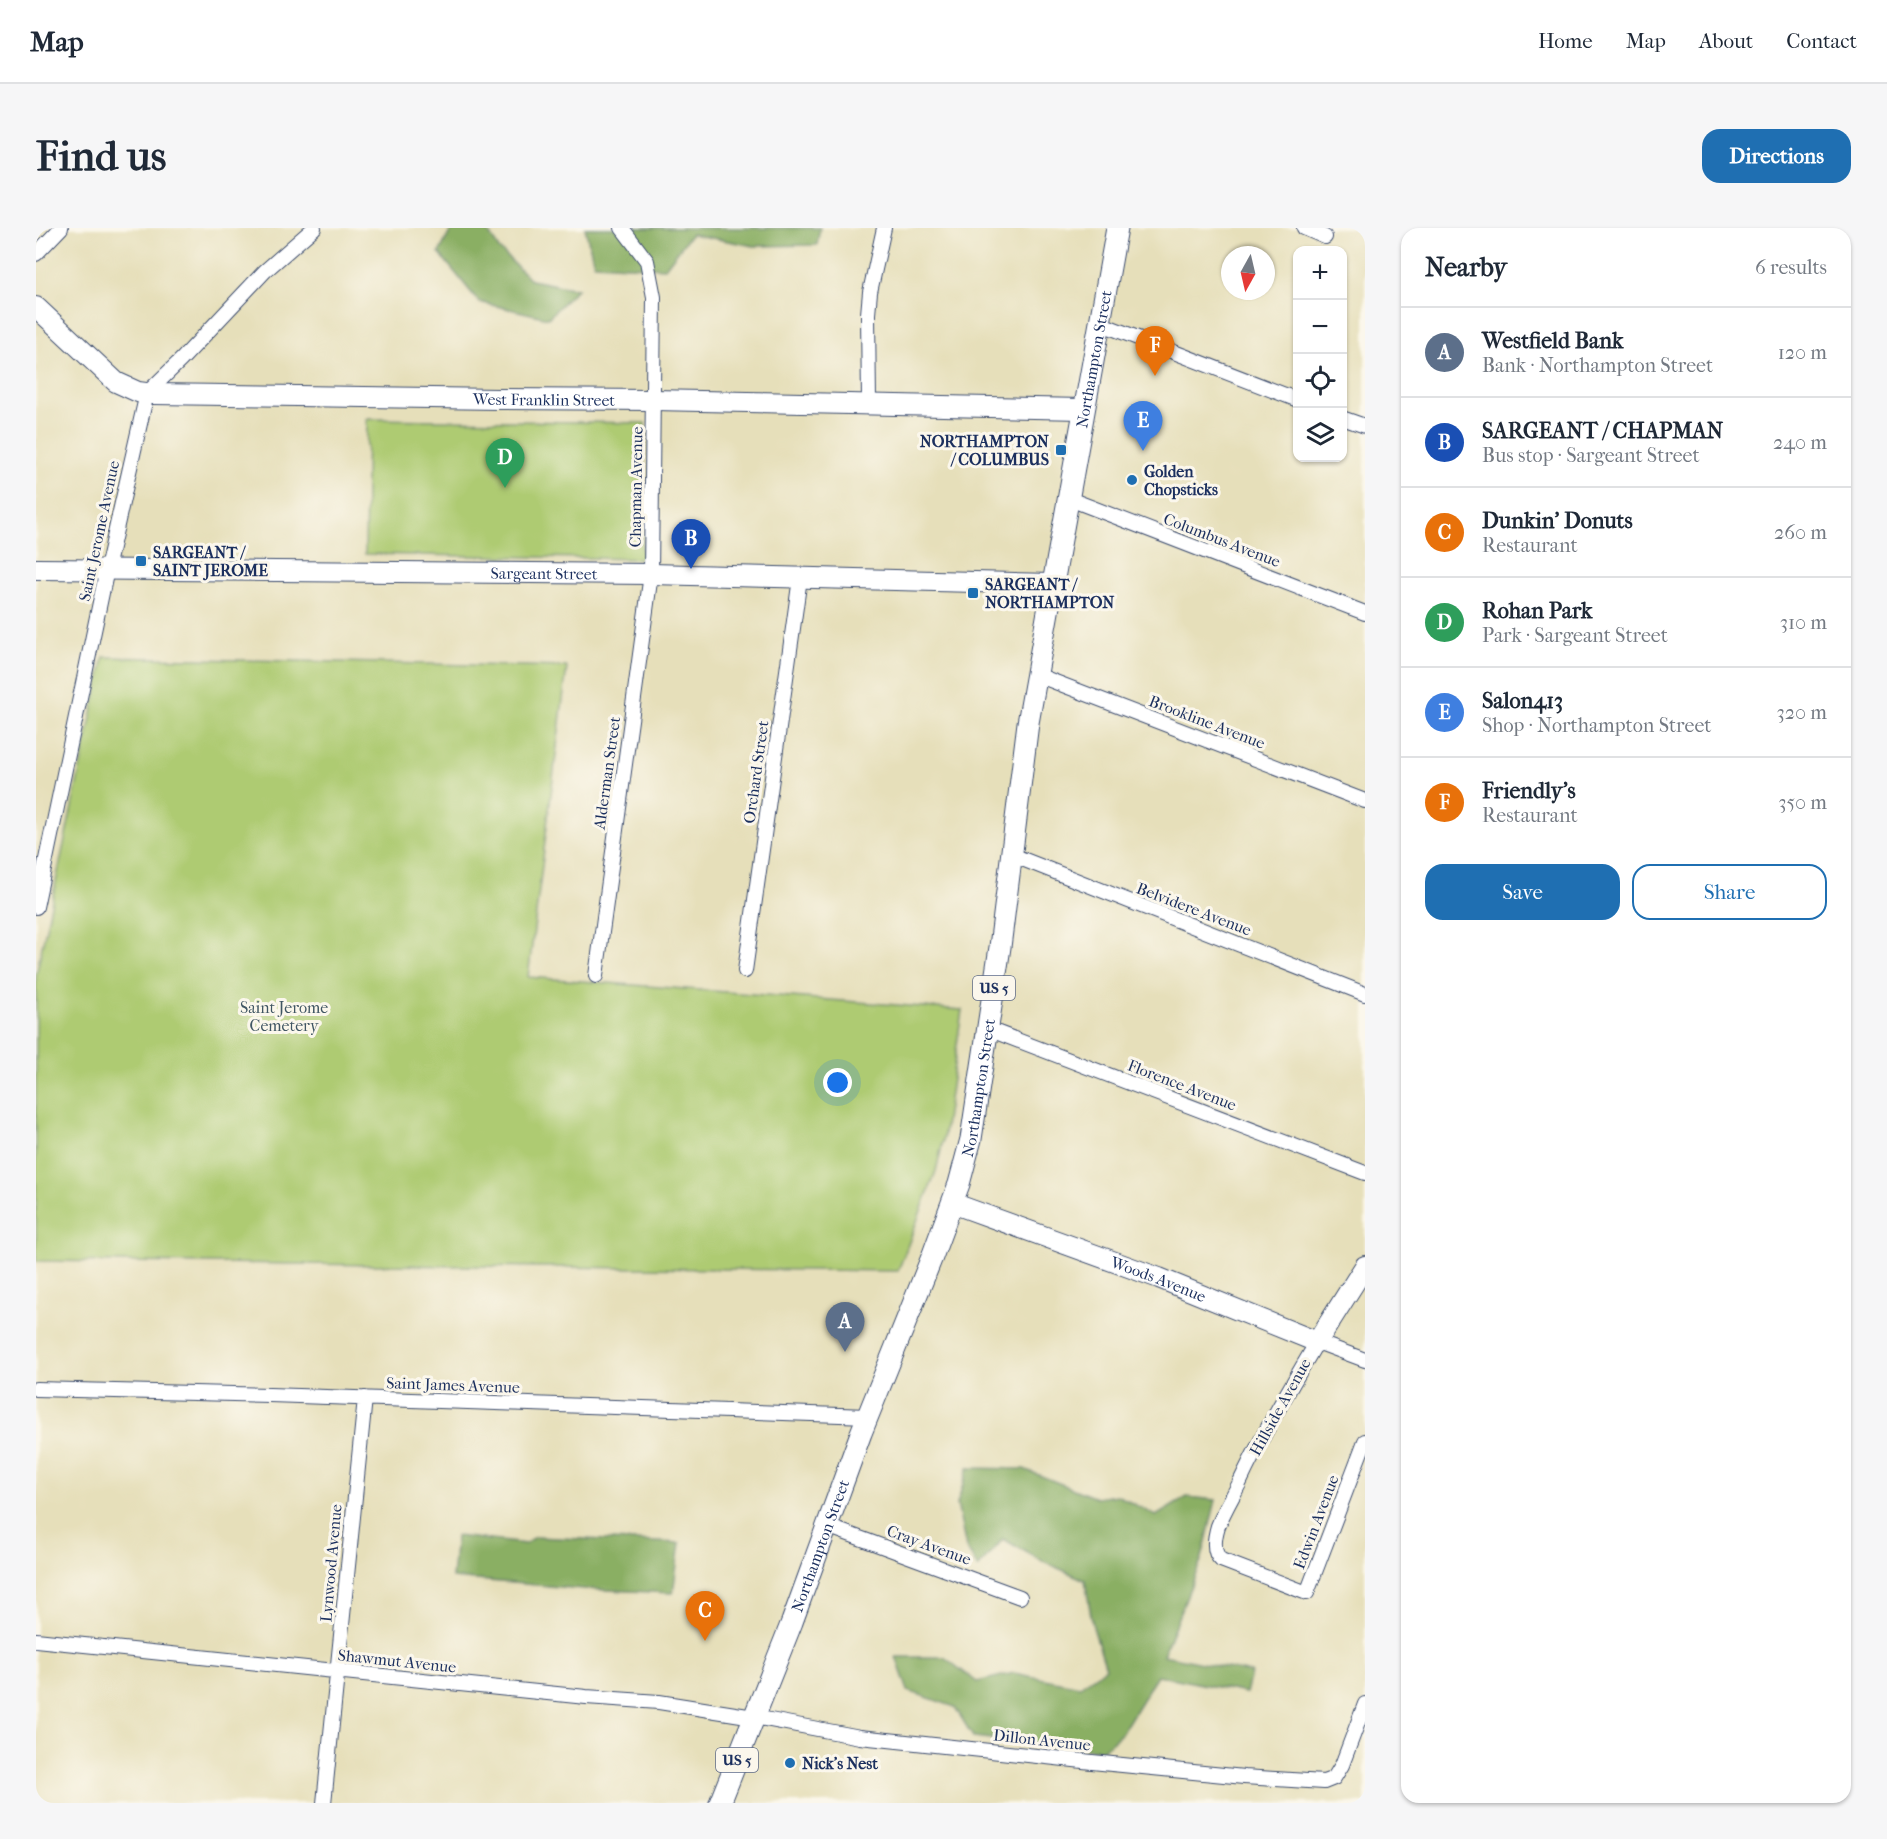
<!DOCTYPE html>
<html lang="en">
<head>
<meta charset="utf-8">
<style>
	:root { --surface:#fff; --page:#f6f6f7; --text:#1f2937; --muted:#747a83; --line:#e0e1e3; --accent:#1f6fb2 }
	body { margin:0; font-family:"IM FELL French Canon",serif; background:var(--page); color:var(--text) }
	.controls { position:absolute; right:18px; top:18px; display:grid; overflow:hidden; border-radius:12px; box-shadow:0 2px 4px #0004 }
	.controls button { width:54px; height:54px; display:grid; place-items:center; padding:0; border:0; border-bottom:2px solid var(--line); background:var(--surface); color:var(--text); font:30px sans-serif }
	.compass { position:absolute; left:1185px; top:18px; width:54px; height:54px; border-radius:50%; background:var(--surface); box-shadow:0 2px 4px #0004; rotate:188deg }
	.you { position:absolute; left:802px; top:855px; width:21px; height:21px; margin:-15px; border:4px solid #fff; border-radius:50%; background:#1a73e8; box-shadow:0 0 0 9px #1a73e833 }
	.badge { display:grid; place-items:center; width:39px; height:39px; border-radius:50%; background:var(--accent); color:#fff; font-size:20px; font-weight:700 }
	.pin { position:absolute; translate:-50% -50px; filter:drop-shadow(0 2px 3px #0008) }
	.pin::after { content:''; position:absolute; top:32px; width:21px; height:18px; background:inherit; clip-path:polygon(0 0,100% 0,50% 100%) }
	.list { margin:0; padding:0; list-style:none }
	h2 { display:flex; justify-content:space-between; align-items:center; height:78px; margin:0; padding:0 24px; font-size:26px }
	h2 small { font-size:20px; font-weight:400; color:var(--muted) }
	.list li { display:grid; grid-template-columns:39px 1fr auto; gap:18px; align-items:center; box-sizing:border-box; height:90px; padding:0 24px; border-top:2px solid var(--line) }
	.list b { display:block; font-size:22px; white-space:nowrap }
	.list p { margin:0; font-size:20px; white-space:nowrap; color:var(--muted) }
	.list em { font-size:20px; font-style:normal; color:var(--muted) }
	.actions { display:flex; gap:12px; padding:18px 24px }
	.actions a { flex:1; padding:14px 0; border:2px solid var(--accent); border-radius:18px; text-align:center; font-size:21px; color:var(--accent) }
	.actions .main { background:var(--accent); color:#fff }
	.icon { flex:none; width:33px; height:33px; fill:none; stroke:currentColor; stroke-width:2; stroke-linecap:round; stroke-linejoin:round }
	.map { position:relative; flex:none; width:1329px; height:1575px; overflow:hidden; border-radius:18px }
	header { display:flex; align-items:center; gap:36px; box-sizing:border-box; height:84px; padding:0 30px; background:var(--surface); border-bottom:2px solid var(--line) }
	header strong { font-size:28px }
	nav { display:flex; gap:33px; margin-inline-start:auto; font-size:21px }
	.intro { display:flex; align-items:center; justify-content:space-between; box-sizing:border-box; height:144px; padding:0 36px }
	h1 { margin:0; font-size:42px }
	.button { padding:15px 27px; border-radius:18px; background:var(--accent); color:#fff; font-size:21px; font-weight:700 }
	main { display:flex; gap:36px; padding:0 36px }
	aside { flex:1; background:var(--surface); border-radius:18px; box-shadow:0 2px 4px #0004 }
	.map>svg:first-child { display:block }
	.green { fill:#aecb72; stroke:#647d68; stroke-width:1.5 }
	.forest { fill:#8aaf64; stroke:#526f61; stroke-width:1.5 }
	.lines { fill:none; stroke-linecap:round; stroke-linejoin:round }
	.street-casing { stroke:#39496c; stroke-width:16 }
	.secondary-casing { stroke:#39496c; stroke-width:22 }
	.primary-casing { stroke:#39496c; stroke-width:23 }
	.street { stroke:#fff; stroke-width:14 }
	.secondary { stroke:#fff; stroke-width:20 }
	.primary { stroke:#fff; stroke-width:21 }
	.poi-dot { fill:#1f6fb2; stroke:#fbf7ec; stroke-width:2 }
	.labels { text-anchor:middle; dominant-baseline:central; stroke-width:6; stroke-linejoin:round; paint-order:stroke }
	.shield { fill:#fbf7ec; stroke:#5e6b89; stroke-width:1.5 }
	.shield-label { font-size:15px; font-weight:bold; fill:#1b2f5e }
	.street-label { font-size:16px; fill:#1b2f5e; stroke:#fbf7ec }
	.poi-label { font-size:16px; font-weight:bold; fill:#1b2f5e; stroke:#fbf7ec; text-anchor:start }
	.park-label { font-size:16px; fill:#405663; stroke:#fbf7ec }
</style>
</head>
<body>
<header>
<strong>Map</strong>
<nav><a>Home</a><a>Map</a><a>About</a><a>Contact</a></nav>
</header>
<div class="intro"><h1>Find us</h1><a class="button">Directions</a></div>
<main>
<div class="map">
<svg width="1329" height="1575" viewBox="0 0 1329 1575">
	<rect width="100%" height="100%" fill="#fbf7ec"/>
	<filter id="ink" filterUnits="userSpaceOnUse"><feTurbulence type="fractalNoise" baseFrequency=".0167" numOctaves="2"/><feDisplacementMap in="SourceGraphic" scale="12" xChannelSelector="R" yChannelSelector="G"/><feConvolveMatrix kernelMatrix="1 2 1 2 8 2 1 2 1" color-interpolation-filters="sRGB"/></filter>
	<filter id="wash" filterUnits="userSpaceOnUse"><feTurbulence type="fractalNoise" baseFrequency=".008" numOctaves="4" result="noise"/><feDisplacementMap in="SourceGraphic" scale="24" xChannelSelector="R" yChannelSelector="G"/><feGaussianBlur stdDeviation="1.35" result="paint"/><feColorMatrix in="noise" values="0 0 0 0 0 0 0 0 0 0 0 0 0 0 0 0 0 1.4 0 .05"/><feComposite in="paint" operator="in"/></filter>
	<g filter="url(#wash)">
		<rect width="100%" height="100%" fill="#e6dfba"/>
		<path class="green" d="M331,191L609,195L606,331L329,326Z
			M68,429L531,439L492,749L926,782L907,913L900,943L862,1043L0,1033V747Z"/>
		<path class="forest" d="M416,0H450L463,21L495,52L541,61L512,90L443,74L403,25Z
			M549,0H784L781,17L718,18L655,6L629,40L558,36Z
			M932,1240L988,1241L1060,1270L1081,1267L1120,1288L1151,1269L1180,1272L1166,1330L1127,1427L1215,1445L1210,1465L1121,1447L1085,1506L1066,1522L937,1509L919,1479L872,1463L860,1429H908L941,1454L978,1445L1044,1458L1070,1440L1057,1399L1049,1352L1006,1333L967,1311L942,1340L930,1320L921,1276Z
			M420,1308L490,1316L498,1309L644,1315L637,1365L548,1361L416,1350Z"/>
	</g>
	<g filter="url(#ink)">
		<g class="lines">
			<g class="street-casing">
				<path id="street" d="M1268,0L1289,9
					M0,26L25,0
					M1063,95L1262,172
					M833,175L832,86L834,64L848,0
					M1306,190L1329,198
					M1031,270L1329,385
					M1001,447L1329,573
					M976,627L1329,766
					M0,679L71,341L111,165L145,132L229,43L278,0
					M709,743L764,350
					M560,748L615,346L618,69L611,33L586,0
					M952,801L1329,945
					M1329,1132L1281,1114C1254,1160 1226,1207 1203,1256C1196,1270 1188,1283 1182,1298C1179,1308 1176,1324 1185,1332L1271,1365L1329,1213
					M0,1161L234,1167L832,1188
					M791,1298L984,1369
					M0,1412L550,1469L623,1474L718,1489L824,1509L1056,1534L1208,1549L1288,1554L1298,1550L1306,1537L1329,1476
					M288,1575L329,1170"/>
			</g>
			<g class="secondary-casing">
				<g id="secondary">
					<path id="s1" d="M0,79L80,154L102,164L117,166L462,171L618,172L1047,181"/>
					<path id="s2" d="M0,341L615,346L1016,356"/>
					<path id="s3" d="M916,975L1123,1050L1281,1114L1329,1038"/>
				</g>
			</g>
			<g class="primary-casing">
				<g id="primary">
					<path id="s4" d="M684,1575L756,1394L825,1205L896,1029L923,956L935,911L964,719L992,495L1081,0"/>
				</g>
			</g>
			<use href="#street" class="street"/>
			<use href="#secondary" class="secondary"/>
			<use href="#primary" class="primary"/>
		</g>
	</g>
	<g class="poi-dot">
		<rect x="1019" y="216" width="12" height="12" rx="3"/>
		<circle cx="1096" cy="252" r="6"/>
		<rect x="99" y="327" width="12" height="12" rx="3"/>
		<rect x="931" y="359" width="12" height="12" rx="3"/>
		<circle cx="754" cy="1535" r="6"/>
	</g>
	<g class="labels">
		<g class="shield">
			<rect x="937" y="748" width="42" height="24" rx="4.5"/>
			<rect x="680" y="1520" width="42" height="24" rx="4.5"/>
		</g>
		<g class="shield-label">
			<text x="958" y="760">US 5</text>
			<text x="701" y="1532">US 5</text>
		</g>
		<g class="street-label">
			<text stroke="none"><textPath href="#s4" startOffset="1500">Northampton Street</textPath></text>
			<text stroke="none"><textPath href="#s1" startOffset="540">West Franklin Street</textPath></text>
			<text transform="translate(600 259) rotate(-89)">Chapman Avenue</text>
			<text transform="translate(63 303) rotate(-78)">Saint Jerome Avenue</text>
			<text transform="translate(1186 312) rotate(21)">Columbus Avenue</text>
			<text stroke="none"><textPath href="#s2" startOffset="508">Sargeant Street</textPath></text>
			<text transform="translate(1171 494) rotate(21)">Brookline Avenue</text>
			<text transform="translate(720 544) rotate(-82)">Orchard Street</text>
			<text transform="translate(571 545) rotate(-82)">Alderman Street</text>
			<text transform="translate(1158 681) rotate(21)">Belvidere Avenue</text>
			<text transform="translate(1146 857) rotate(21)">Florence Avenue</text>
			<text stroke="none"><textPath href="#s4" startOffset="762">Northampton Street</textPath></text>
			<text stroke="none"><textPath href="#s3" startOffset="220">Woods Avenue</textPath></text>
			<text transform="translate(417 1157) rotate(2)">Saint James Avenue</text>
			<text transform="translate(1244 1179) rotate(-61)">Hillside Avenue</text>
			<text transform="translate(1280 1294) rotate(-69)">Edwin Avenue</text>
			<text stroke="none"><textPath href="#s4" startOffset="276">Northampton Street</textPath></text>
			<text transform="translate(893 1317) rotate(20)">Cray Avenue</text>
			<text transform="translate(295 1335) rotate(-85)">Lynwood Avenue</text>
			<text transform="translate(361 1433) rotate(6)">Shawmut Avenue</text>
			<text transform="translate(1006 1512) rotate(6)">Dillon Avenue</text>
		</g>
		<g class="poi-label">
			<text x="1013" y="213" text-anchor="end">NORTHAMPTON<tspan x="1013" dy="18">/ COLUMBUS</tspan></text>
			<text x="1108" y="243">Golden<tspan x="1108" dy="18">Chopsticks</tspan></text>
			<text x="117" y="324">SARGEANT /<tspan x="117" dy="18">SAINT JEROME</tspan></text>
			<text x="949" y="356">SARGEANT /<tspan x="949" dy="18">NORTHAMPTON</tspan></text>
			<text x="766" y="1535">Nick's Nest</text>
		</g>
		<g class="park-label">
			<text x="248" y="779">Saint Jerome<tspan x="248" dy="18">Cemetery</tspan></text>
		</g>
	</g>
</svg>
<div class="controls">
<button>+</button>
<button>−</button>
<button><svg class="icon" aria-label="locate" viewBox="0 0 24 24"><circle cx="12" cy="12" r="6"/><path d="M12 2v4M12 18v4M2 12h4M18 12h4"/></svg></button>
<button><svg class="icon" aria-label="layers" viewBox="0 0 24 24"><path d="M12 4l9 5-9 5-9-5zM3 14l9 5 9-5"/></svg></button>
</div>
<svg class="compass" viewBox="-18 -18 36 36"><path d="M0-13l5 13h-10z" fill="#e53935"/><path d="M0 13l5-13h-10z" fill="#747a83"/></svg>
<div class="you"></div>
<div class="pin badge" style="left:809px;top:1124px;background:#5c6f8a">A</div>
<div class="pin badge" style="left:655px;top:341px;background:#1a4fb4">B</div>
<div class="pin badge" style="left:669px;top:1413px;background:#e8710a">C</div>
<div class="pin badge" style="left:469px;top:260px;background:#2e9e5b">D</div>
<div class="pin badge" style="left:1107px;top:223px;background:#3f7fe0">E</div>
<div class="pin badge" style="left:1119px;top:148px;background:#e8710a">F</div>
</div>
<aside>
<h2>Nearby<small>6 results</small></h2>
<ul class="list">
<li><span class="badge" style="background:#5c6f8a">A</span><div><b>Westfield Bank</b><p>Bank · Northampton Street</p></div><em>120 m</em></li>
<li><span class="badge" style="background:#1a4fb4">B</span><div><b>SARGEANT / CHAPMAN</b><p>Bus stop · Sargeant Street</p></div><em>240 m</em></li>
<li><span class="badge" style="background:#e8710a">C</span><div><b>Dunkin' Donuts</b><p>Restaurant</p></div><em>260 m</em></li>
<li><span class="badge" style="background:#2e9e5b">D</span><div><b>Rohan Park</b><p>Park · Sargeant Street</p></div><em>310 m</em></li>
<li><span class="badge" style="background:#3f7fe0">E</span><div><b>Salon413</b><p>Shop · Northampton Street</p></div><em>320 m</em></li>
<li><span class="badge" style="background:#e8710a">F</span><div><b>Friendly's</b><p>Restaurant</p></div><em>350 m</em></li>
</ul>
<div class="actions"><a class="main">Save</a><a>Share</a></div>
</aside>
</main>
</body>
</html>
